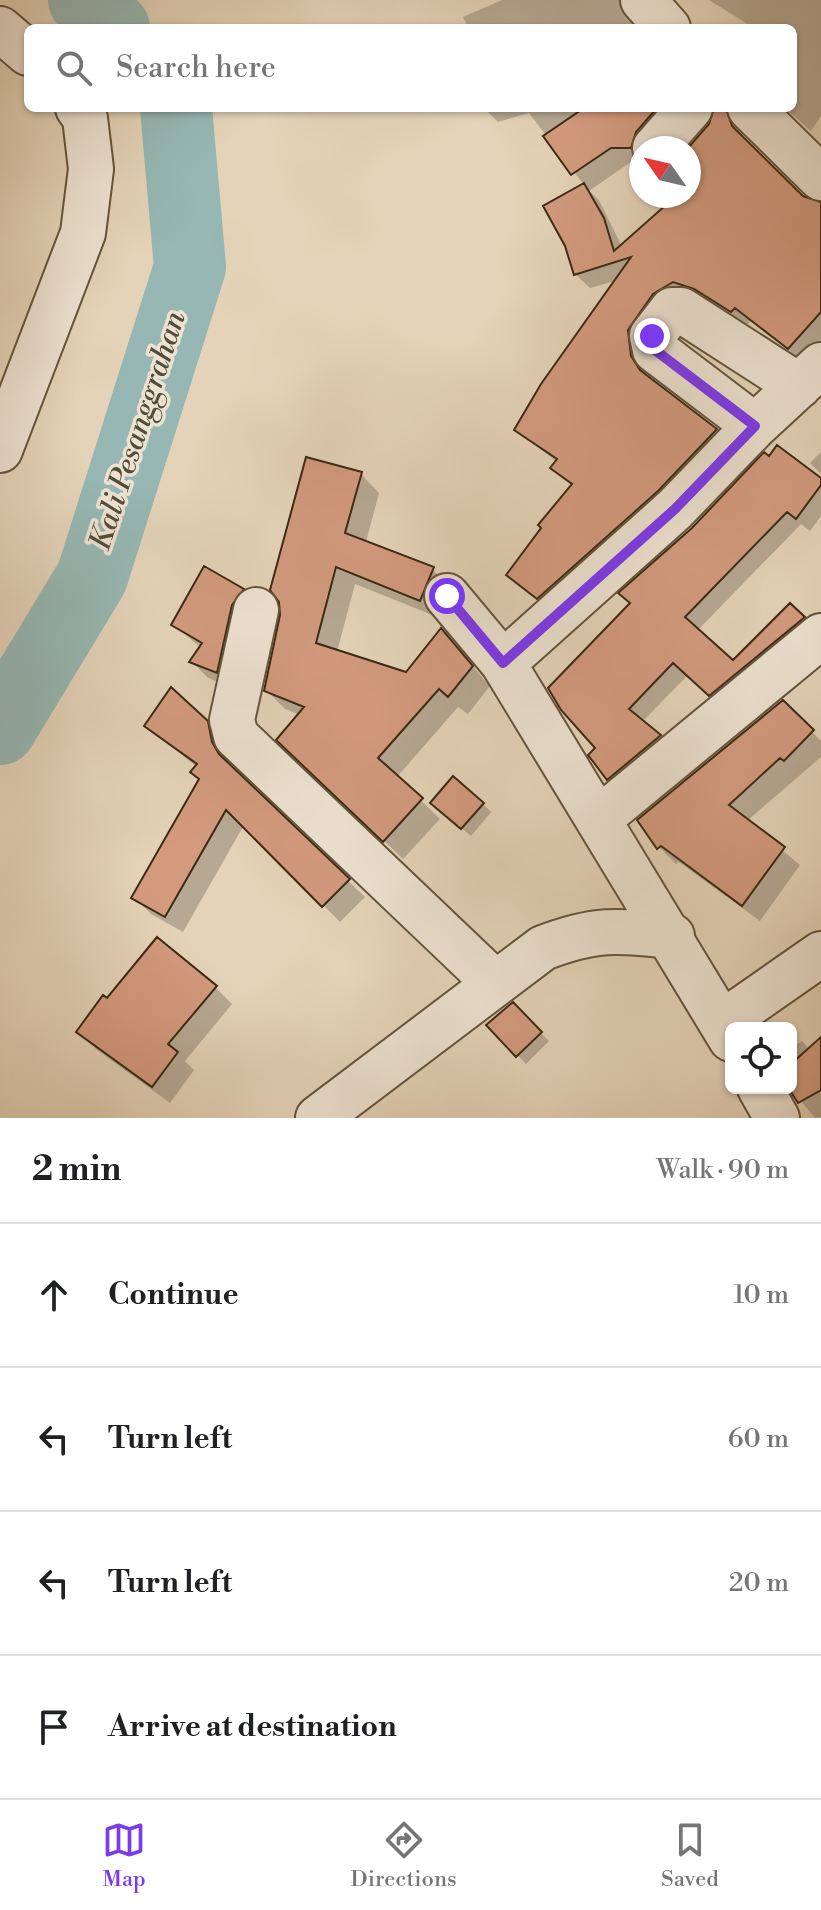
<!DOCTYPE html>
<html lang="en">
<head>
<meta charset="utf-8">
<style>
	:root { --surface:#fff; --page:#f2f2f2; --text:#202124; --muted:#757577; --line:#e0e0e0; --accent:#7c3aed }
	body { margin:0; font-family:"Libre Bodoni",serif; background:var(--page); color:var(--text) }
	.controls { position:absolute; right:24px; bottom:24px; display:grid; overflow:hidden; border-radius:12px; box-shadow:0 2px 6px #0004 }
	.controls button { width:72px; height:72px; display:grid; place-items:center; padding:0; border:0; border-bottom:2px solid var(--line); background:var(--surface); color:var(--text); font:40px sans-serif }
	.compass { position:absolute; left:629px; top:136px; width:72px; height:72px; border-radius:50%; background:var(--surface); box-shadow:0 2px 6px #0004; rotate:304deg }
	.stop { position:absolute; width:24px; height:24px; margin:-18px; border:6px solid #7c3aed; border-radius:50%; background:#fff }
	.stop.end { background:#7c3aed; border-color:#fff; box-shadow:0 2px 8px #0008 }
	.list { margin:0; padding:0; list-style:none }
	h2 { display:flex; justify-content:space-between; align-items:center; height:104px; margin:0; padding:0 32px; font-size:34px }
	h2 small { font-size:26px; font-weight:400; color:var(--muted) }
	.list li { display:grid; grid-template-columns:52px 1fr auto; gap:24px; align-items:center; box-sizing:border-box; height:144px; padding:0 32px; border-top:2px solid var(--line) }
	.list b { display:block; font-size:30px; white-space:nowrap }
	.list em { font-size:26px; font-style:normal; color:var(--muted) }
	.icon { flex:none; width:44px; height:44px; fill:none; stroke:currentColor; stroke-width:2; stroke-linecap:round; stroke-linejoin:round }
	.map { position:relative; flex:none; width:821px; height:1118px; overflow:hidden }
	.search { position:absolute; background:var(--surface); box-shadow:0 2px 6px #0004; left:24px; right:24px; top:24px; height:88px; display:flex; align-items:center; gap:20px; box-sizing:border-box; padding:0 28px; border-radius:12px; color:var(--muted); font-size:30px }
	.sheet { height:680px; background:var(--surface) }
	nav { display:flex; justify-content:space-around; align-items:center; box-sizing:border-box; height:112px; border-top:2px solid var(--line); background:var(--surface); font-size:22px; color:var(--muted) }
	nav a { display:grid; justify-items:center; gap:4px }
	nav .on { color:var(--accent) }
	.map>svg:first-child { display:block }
	.shadow { fill:#0003 }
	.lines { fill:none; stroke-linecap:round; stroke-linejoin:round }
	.river { stroke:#96b7b3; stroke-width:72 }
	.building { fill:#d39a7e; stroke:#3a2a13; stroke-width:2 }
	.minor-casing { stroke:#64543c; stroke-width:48 }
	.minor { stroke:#ede2d1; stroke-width:44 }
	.route { stroke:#7c3aed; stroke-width:10 }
	.labels { text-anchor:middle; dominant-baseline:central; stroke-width:7; stroke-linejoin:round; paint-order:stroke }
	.water-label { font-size:30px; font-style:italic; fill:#514d3b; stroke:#ede2d1 }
</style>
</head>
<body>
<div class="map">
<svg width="821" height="1118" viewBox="0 0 821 1118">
	<rect width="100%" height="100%" fill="#e4d3b8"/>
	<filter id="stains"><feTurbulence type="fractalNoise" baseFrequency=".0025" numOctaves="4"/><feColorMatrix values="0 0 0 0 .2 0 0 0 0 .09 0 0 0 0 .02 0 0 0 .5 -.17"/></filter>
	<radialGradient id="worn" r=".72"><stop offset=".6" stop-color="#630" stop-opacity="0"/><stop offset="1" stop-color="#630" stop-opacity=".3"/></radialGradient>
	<path class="shadow" d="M642,0L634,22L637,28H468L463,17L502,0Z
		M709,0H821V116L811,131L785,108H793V28H754Z
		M484,108H687L641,155L589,191L599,200L622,247L679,196H689L716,108H740L743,111L740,130L746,142L803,198L821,203V343L804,362L751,321L746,326L711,303L688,296L641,347L644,372L650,380L731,445L553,612L509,575L573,486L553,468L557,462L516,430L618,280L590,288L575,274L584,185L529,113L498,122Z
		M821,452V474L810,463Z
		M361,474L379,493L366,542L432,569L451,588L440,618L355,584L337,652L406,674L441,631L490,686L468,714L458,707L397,777L440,819L403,859L298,758L300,715L285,709L266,690Z
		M821,480V516L810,531L801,524L697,631L733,663L790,606L816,632L724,708L688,675L642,722L673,750L622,792L608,779L598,748L563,709Z
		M242,591L259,608L234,688L208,678L191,661L201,648L174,625Z
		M783,703L821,741V757L747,821L800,865L760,921L679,862L676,864L659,847Z
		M206,722L224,740L234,772L365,897L340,922L244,825L183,932L151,914L134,897L201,779L197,767L146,726Z
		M483,804L491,812L471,836L441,811Z
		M215,987L232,1004L185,1061L194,1070L170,1103L96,1049L79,1031L107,1001Z
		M513,1005L549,1041L526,1064L489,1026Z
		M821,1039V1117L815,1118L790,1088L791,1048L802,1041L810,1050Z"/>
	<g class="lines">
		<path class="river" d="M84,0L114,28
			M0,729L92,577L190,267L176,108"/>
	</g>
	<path class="building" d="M584,108H657L636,132L631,148H611L571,175L543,136Z
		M714,108H726L732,126L803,196L821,202V312L788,349L735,308L731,312L694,289L673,282L653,294L628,330L631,356L640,370L717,429L658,491L537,599L506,575L541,528L538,525L572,484L550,468L557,459L514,430L541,384L631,257L574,275L565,246L543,206L584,183L604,218L614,251L676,196H689L688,148L709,124Z
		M777,445L821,478V485L796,519L787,512L685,617L733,660L790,603L805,617L709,696L673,663L629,709L661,735L607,780L588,755L595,748L561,710L548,688L630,603L618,593L692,528L764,452L769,456Z
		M306,457L362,472L345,533L434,567L420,601L336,567L316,643L406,672L441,628L473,666L448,697L439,689L378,758L423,798L383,842L276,740L304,707L264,691L280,615L279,602L270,590Z
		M204,566L244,589L232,605L217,673L189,662L202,643L171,625Z
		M171,687L208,721L212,742L219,754L350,879L322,907L226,810L165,917L131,898L199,779L190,772L197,764L144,726Z
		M783,700L814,730L784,761L780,758L729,805L785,847L742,906L661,846L657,849L637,820Z
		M453,776L484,803L461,829L430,803Z
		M157,937L217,986L168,1044L178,1052L152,1087L76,1032L103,995L107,998Z
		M513,1002L542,1032L516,1057L486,1025Z
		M821,1037V1090L798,1103L791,1092V1064Z"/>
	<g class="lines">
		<g class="minor-casing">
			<path id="minor" d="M643,0L668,28
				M0,29L28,53
				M750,108L821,178
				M655,148L690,108
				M755,426L655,350L652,336L672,310H681L799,386
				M0,450L83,233L91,169L85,118L78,108
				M447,596L503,663L731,1039
				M256,610L232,720L236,736L494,982
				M503,663L675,509L755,426L821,365
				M600,818L821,636
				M722,1023L821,954
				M760,1088L777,1118
				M318,1118L543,948C595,928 617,930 672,936"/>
		</g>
		<use href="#minor" class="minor"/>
	</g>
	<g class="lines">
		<path class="route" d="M447,596L503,663L675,509L755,426L655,350L652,336"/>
	</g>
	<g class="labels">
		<g class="water-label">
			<text transform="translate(138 431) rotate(-72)">Kali Pesanggrahan</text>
		</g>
	</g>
	<rect width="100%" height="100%" filter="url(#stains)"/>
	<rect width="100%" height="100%" fill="url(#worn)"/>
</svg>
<div class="controls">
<button><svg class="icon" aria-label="locate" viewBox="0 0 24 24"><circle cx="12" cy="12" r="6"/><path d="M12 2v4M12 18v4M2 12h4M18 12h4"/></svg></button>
</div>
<svg class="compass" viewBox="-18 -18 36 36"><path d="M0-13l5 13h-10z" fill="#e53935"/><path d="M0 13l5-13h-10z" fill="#757577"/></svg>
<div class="stop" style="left:447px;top:596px"></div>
<div class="stop end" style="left:652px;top:336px"></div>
<div class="search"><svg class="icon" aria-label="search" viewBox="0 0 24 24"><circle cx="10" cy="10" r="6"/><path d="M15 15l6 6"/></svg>Search here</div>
</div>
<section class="sheet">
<h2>2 min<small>Walk · 90 m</small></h2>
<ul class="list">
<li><svg class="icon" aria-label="ahead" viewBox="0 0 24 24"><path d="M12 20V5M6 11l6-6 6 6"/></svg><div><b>Continue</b></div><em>10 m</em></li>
<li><svg class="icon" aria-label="left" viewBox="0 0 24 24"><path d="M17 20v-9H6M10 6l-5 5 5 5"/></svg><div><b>Turn left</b></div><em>60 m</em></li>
<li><svg class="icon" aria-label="left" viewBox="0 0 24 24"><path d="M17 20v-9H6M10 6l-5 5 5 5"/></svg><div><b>Turn left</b></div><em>20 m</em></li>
<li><svg class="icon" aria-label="arrive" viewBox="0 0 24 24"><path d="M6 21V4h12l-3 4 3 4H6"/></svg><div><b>Arrive at destination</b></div></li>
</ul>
</section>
<nav>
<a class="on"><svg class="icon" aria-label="map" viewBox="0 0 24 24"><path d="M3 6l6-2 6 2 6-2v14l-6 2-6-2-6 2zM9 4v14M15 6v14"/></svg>Map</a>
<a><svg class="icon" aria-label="directions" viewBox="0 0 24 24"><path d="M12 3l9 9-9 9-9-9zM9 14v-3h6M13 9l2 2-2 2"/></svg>Directions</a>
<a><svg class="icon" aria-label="saved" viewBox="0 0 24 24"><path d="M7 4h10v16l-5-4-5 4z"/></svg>Saved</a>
</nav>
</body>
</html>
